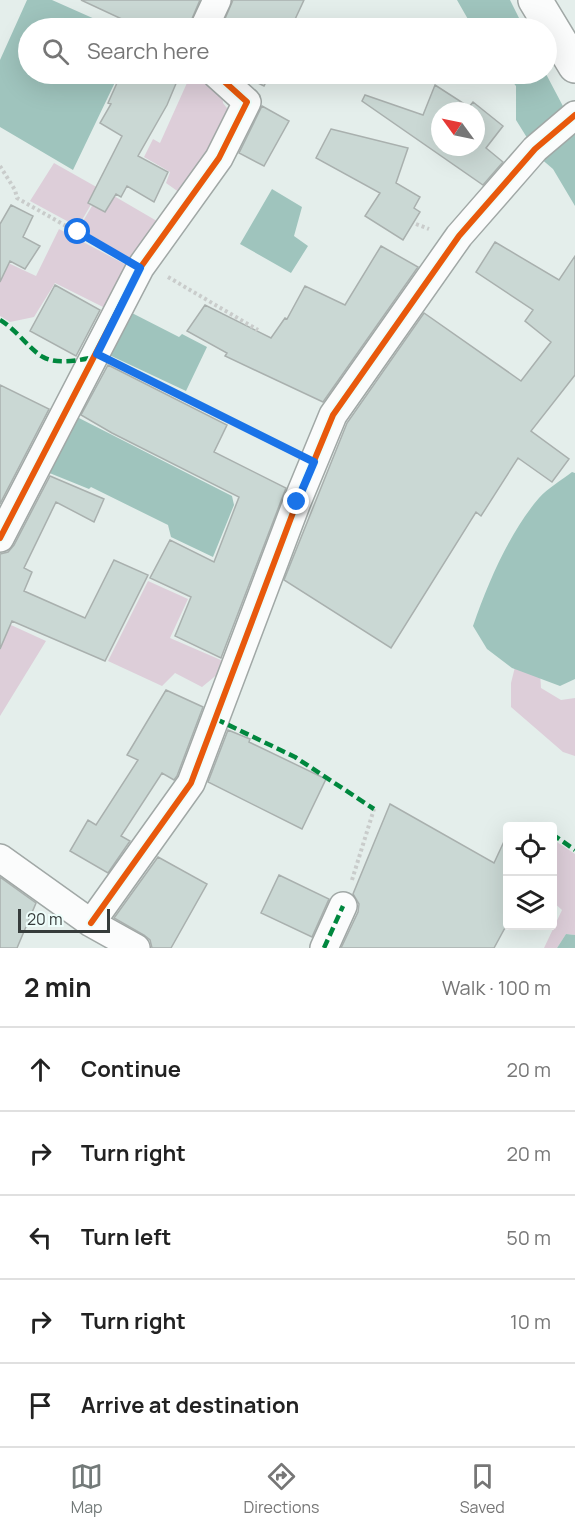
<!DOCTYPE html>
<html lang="en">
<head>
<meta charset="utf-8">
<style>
	:root { --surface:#fff; --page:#f6f6f6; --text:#222; --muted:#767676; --line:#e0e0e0; --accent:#737a79 }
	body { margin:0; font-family:Manrope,sans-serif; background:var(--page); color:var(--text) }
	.controls { position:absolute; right:18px; bottom:18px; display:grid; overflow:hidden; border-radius:6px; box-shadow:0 6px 24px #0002 }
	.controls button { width:54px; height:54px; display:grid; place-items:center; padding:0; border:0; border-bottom:2px solid var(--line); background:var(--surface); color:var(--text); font:30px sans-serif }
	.compass { position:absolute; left:431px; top:102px; width:54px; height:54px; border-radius:50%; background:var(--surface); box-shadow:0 6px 24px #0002; rotate:303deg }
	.scale { position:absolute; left:18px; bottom:15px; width:92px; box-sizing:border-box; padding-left:6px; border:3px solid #363c3b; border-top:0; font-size:16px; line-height:21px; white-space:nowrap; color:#363c3b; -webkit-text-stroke:4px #eefefb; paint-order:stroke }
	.stop { position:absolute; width:18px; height:18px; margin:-14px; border:4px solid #1a73e8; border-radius:50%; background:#fff }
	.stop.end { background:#1a73e8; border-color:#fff; box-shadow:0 2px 6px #0008 }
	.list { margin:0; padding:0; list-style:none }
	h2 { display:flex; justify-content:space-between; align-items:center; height:78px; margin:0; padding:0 24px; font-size:26px }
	h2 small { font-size:20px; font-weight:400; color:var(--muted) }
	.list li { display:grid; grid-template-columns:39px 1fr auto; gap:18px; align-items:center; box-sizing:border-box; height:84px; padding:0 24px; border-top:2px solid var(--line) }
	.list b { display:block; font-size:22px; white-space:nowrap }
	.list em { font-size:20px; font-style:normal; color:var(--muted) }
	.icon { flex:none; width:33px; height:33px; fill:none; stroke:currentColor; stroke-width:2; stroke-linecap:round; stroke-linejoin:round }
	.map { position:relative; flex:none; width:575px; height:948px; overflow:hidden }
	.search { position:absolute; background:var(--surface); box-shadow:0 6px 24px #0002; left:18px; right:18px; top:18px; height:66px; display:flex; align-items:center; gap:15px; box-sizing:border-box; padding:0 21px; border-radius:33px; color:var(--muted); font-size:22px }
	.sheet { height:498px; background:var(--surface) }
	nav { display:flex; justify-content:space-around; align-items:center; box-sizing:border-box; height:84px; border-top:2px solid var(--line); background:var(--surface); font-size:16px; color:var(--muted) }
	nav a { display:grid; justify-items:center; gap:3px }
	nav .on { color:var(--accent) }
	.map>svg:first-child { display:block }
	.green { fill:#ddced9 }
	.water { fill:#9fc4bd }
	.building { fill:#cad8d4; stroke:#a9b0ae; stroke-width:1.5; fill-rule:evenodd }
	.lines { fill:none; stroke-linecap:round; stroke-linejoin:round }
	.street-casing { stroke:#a1a8a6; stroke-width:30 }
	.secondary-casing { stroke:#a1a8a6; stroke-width:36 }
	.path { stroke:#c9cccb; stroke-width:4; stroke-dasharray:3 3; stroke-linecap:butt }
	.street { stroke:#fbfcfc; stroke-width:27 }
	.secondary { stroke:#fbfcfc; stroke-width:33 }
	.quiet { stroke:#00873e; stroke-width:4.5; stroke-dasharray:9 4.5; stroke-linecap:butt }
	.cycleway-casing { stroke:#eefefb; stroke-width:10 }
	.cycleway { stroke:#e8590c; stroke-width:6 }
	.route { stroke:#1a73e8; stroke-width:8 }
</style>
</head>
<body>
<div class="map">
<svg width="575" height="948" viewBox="0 0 575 948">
	<rect width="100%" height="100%" fill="#e4eeeb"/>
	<path class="green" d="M191,74H198L222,91L223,103L230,112L183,195L166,183L170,172L144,157L153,139L160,143Z
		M54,163L100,189L78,227L30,201Z
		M102,189L162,224L135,261L79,228Z
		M59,229L130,267L107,309L55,283L34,317L10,322L0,316V269L4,261L36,276Z
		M148,581L188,599L170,638L230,664L202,687L175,673L162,686L108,661Z
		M0,620L46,641L0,716Z
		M516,663L540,672L541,688L561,700L575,698V756L563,752L511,707V683Z
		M557,842L575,854V935L566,934L557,948H544L562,910L553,902V852Z"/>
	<path class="water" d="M27,0H52L115,28H28V74H119L73,170L0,127V60Z
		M457,0H510L524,28H473Z
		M506,74H546L575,129V206L553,169L539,157L516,120V86Z
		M272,189L302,207L294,236L308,246L291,273L240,244Z
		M130,312L179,337L182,334L207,347L186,391L105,353Z
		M75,416L232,496L234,505L213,557L171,537L168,525L91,487L89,489L47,472Z
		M572,472L575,473V679L560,686L512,668L487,649L473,626C488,583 509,533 539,498C548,488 562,480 572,472Z
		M566,934L575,935V948H557Z"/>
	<path class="building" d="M81,0H200L188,28H141Z
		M233,0H304L291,28H221Z
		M121,74H180L167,105L138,156L168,172L154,202L127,186L121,197L116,194L105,212L88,203L122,136L100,123L111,104L108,103Z
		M239,74H270L264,86Z
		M435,85L469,107L473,102L503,126L486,148L503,162L483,185L362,101L365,95L423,115ZM440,111H476V147H440Z
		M262,106L289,121L264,166L239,153Z
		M331,129L408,148L396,183L420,197L414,208L420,212L403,240L365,216L380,193L316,158Z
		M11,205L33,216L23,237L40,246L25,269L10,261L0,282V224Z
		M495,242L559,280L575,256V375L531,431L569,459L552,482L518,458L481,516L476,512L391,648L284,580L347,423L424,313L521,381L551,342L525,321L533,310L476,272Z
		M381,246L418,267L323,402L225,356L227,353L187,331L205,305L271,338L285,318L287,319L305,286L345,305Z
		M55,285L100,310L76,356L30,331Z
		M108,365L227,425L214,452L286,488L221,658L175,636L191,597L150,578L170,540L214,562L239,497L112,433L81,415Z
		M0,385L49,409L0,504Z
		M50,476L104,499L94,522L56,502L24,568L32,572L24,591L85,618L114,560L148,575L105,661L12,621L0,649V554L8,552L14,545Z
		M166,690L203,707L177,776L174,780L162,773L121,836L130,841L108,873L70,851L88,820L96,825L138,760L127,755Z
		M228,730L250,739L249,742L326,779L302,829L208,782Z
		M390,804L494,863L507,835V924L494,948H341L358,912L359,904L353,894Z
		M158,857L207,884L171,948H152L150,940L144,935L114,918Z
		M279,875L329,899L312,937L261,913Z
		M0,877L36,903L17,948H0Z"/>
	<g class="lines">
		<g class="street-casing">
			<path id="street" d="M204,28L217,0
				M0,538L140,268L219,158L247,102L216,74
				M0,858L91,923L136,948
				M91,923L191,783L297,502L333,415L459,236L535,149L575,115
				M324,948L343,906"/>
		</g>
		<g class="secondary-casing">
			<path id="secondary" d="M535,0L575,66"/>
		</g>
		<path class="path" d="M0,166L15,190L17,198L115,254
			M416,224L429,229
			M168,277L258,330
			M121,366L289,450
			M352,880L374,809"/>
		<use href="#street" class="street"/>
		<use href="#secondary" class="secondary"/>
		<path class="quiet" d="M0,320C16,329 30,350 43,357C57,365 81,360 95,357
			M216,719L295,757L374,809
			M552,834L575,850
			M324,948L343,906"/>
		<g class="cycleway-casing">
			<path id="cycleway" d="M0,538L140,268L219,158L247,102L216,74
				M91,923L191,783L297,502L333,415L459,236L535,149L575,115"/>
		</g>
		<use href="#cycleway" class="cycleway"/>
	</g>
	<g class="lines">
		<path class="route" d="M78,232L140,268L97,354L314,462L297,502"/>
	</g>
</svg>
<div class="controls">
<button><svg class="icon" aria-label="locate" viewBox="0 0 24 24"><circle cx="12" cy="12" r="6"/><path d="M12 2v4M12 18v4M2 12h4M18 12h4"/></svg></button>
<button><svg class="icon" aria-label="layers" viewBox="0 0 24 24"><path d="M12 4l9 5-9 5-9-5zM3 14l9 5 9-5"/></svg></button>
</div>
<svg class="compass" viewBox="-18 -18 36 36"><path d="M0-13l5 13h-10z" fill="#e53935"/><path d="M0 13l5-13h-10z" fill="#767676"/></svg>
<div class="scale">20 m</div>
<div class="stop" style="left:78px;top:232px"></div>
<div class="stop end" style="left:297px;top:502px"></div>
<div class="search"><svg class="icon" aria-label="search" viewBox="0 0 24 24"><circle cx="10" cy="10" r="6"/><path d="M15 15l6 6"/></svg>Search here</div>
</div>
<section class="sheet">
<h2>2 min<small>Walk · 100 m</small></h2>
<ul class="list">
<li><svg class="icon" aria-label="ahead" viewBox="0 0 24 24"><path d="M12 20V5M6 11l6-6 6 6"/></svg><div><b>Continue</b></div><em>20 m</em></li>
<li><svg class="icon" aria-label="right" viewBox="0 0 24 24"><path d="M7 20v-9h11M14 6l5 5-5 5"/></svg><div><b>Turn right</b></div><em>20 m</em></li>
<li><svg class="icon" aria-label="left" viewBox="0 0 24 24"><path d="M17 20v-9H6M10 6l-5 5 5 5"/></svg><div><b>Turn left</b></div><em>50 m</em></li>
<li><svg class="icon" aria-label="right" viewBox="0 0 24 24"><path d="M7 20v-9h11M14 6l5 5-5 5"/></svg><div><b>Turn right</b></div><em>10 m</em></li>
<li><svg class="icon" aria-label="arrive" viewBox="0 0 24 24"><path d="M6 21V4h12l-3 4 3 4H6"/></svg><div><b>Arrive at destination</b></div></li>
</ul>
</section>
<nav>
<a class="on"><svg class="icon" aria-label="map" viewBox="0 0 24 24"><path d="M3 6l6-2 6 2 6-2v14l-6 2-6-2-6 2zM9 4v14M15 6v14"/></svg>Map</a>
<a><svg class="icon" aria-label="directions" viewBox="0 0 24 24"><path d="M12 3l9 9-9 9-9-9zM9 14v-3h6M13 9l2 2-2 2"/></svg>Directions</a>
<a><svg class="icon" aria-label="saved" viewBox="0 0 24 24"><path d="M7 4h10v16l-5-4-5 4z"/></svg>Saved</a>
</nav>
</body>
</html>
